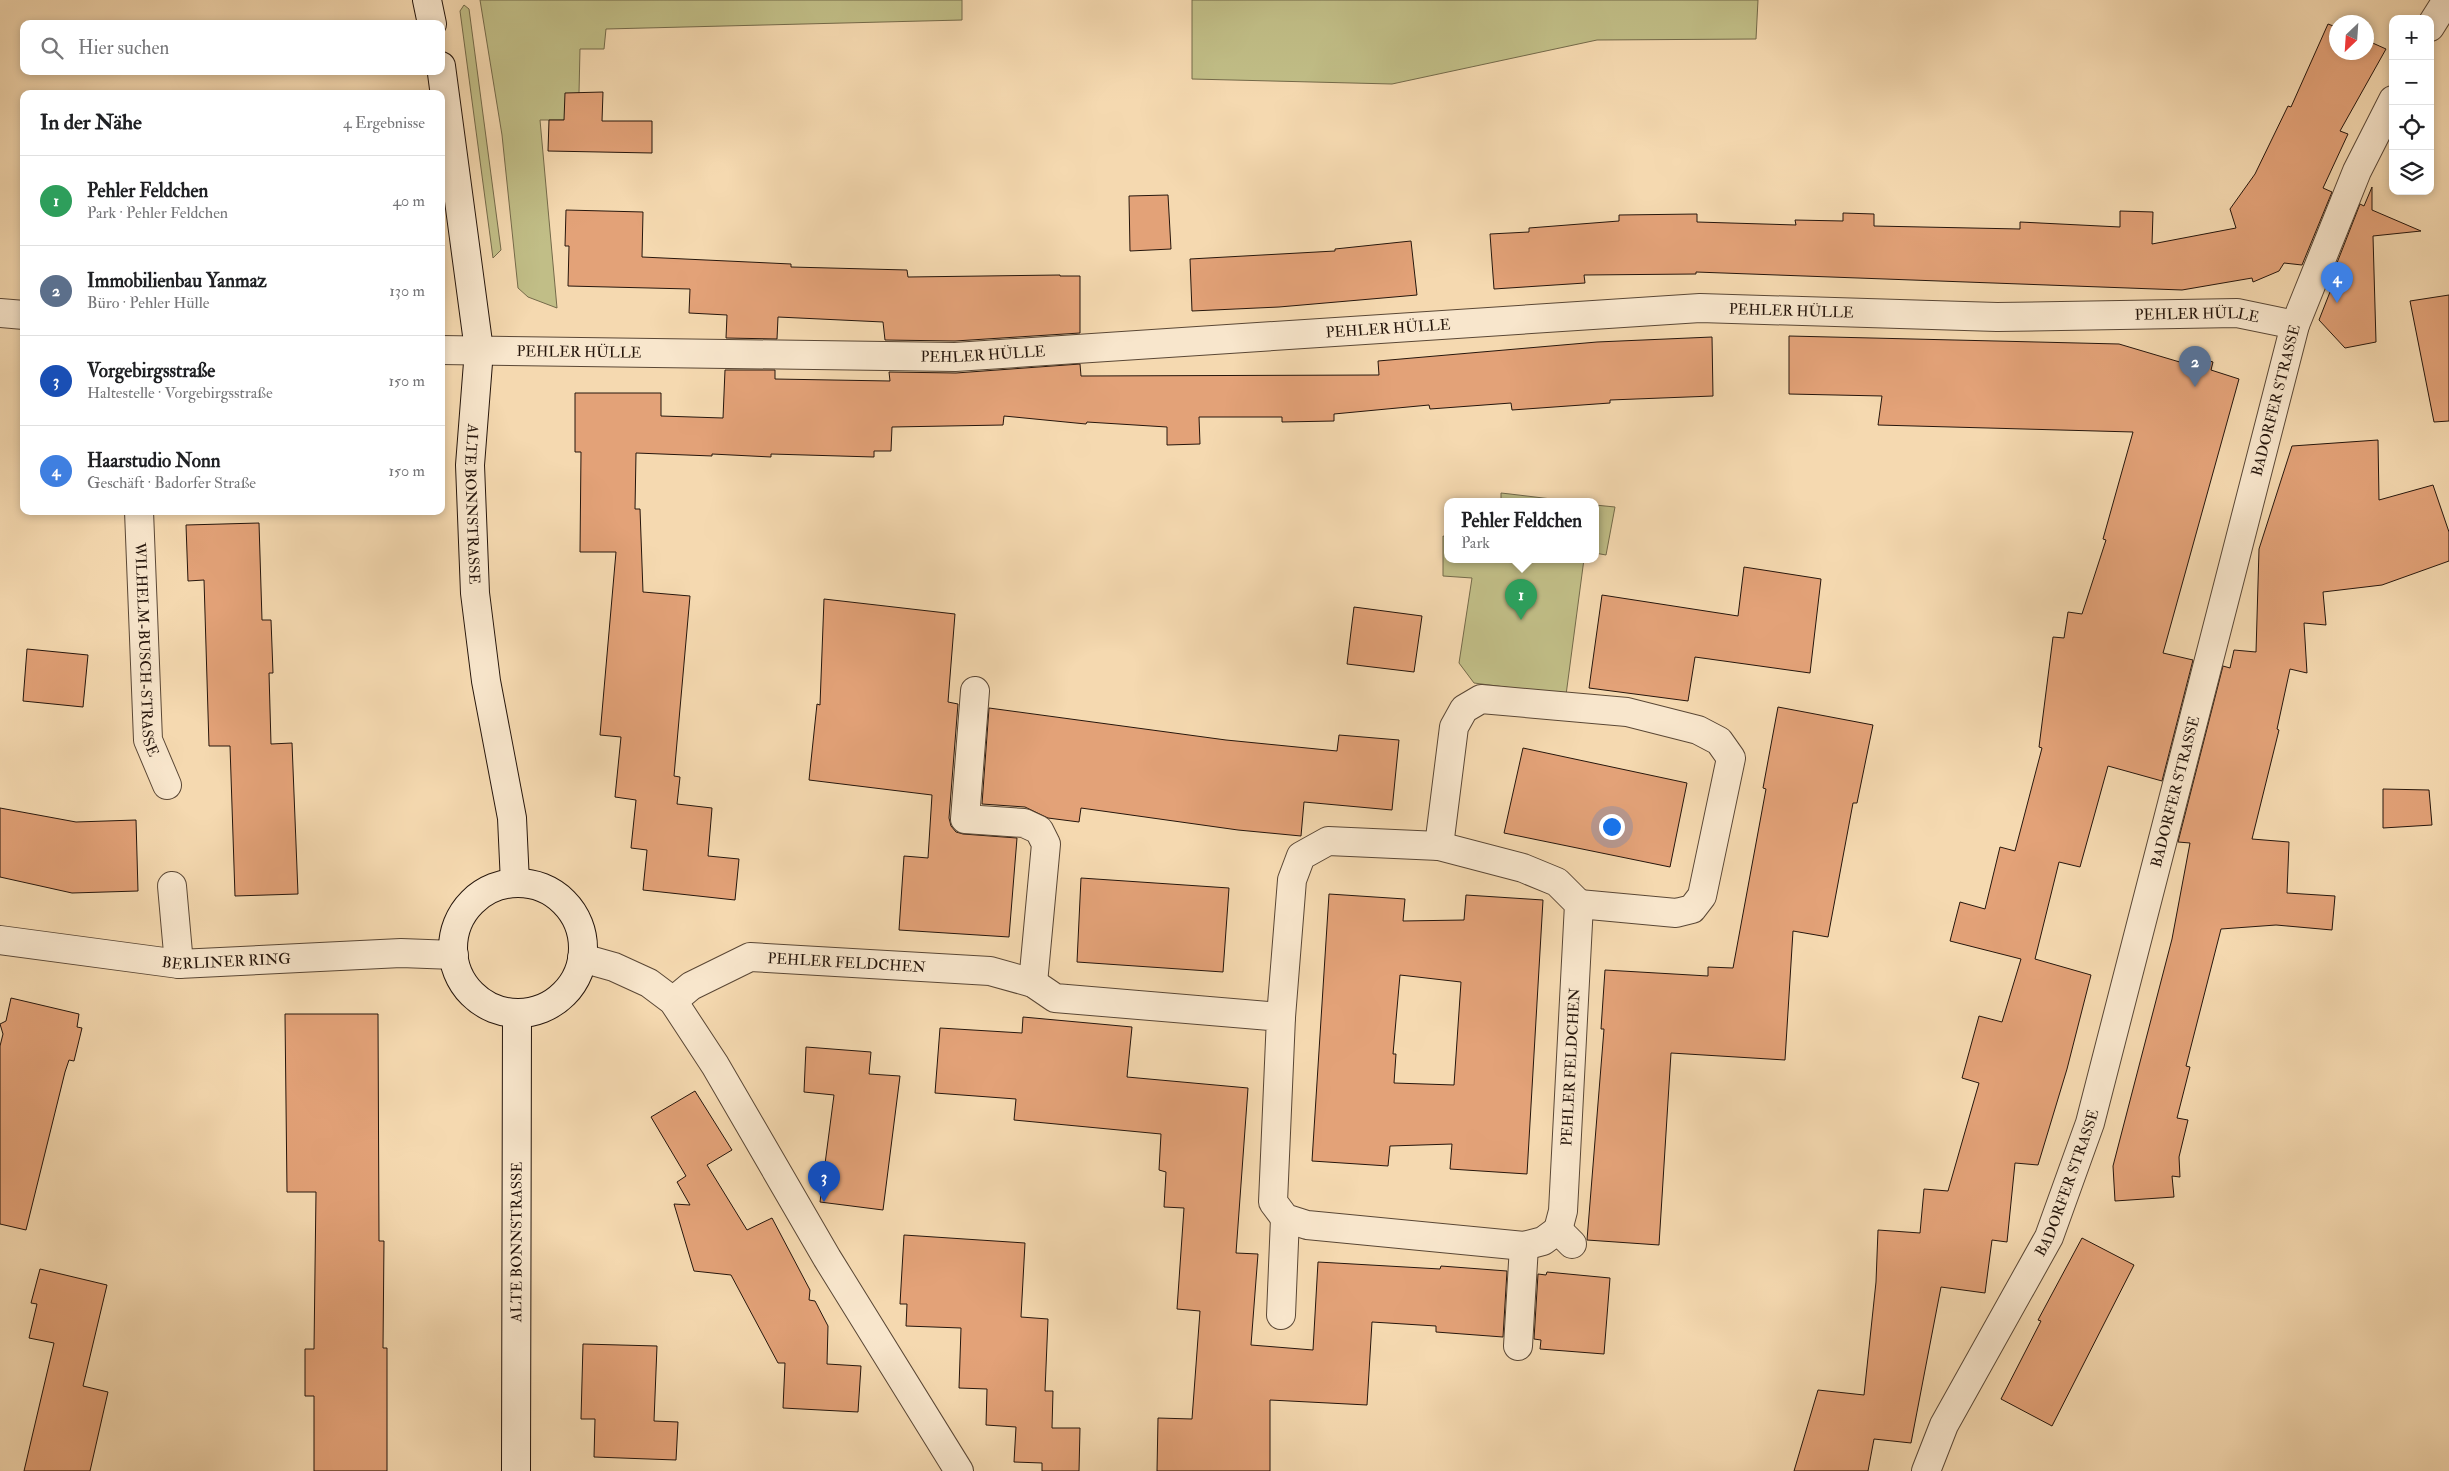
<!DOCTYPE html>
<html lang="de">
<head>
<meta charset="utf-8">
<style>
	:root { --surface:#fff; --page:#f6f6f6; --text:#202124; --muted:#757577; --line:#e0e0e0; --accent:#b45309 }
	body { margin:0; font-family:"IM FELL Double Pica",serif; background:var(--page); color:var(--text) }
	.controls { position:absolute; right:15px; top:15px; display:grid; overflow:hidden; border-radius:10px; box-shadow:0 2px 8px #0003 }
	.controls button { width:45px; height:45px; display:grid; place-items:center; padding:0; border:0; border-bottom:1px solid var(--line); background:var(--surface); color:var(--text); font:25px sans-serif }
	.compass { position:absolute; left:2329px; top:15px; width:45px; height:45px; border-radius:50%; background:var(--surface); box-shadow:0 2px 8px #0003; rotate:205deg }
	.you { position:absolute; left:1611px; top:826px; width:18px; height:18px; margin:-12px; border:4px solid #fff; border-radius:50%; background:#1a73e8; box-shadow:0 0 0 8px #1a73e833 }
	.badge { display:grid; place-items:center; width:32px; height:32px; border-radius:50%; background:var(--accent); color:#fff; font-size:16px; font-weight:700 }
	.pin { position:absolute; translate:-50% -41px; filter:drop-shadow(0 1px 2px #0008) }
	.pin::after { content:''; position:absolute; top:26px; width:18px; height:15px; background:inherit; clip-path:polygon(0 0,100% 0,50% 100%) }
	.popup { position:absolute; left:1444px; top:498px; width:155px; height:65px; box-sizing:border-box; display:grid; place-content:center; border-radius:10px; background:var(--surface); filter:drop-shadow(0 1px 4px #0005); font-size:16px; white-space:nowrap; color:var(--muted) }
	.popup b { font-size:19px; color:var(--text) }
	.popup::after { content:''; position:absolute; left:50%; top:100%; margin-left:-10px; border:10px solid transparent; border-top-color:var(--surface) }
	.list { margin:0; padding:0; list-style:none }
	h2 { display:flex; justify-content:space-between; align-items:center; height:65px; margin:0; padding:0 20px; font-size:21px }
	h2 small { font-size:16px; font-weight:400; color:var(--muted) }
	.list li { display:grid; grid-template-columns:32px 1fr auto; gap:15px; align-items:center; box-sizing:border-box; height:90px; padding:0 20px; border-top:1px solid var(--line) }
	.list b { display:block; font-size:19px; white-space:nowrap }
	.list p { margin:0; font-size:16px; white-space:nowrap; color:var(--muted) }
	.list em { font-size:16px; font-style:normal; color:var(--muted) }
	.icon { flex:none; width:28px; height:28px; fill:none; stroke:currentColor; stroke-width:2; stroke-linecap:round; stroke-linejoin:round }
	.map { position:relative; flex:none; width:2449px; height:1471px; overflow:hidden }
	.search { position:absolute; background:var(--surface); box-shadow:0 2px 8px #0003; left:20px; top:20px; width:425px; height:55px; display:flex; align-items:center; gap:12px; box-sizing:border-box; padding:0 18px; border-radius:10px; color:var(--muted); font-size:19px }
	.panel { position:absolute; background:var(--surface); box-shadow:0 2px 8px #0003; left:20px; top:90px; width:425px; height:425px; border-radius:10px }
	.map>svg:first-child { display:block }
	.green { fill:#c1be87; stroke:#746a4a }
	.building { fill:#e3a278; stroke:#26160c; fill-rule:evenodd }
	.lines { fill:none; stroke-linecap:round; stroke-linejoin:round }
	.minor-casing { stroke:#5a4735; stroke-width:30 }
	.secondary-casing { stroke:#26160c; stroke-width:30 }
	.minor { stroke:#f8e6cc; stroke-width:28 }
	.secondary { stroke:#f8e6cc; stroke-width:28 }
	.labels { text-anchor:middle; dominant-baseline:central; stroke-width:5; stroke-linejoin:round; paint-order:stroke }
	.street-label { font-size:15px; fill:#26160c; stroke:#f8e6cc }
</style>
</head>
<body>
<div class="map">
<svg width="2449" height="1471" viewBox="0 0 2449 1471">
	<rect width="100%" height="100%" fill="#f5d9b0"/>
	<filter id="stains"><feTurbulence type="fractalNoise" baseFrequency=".004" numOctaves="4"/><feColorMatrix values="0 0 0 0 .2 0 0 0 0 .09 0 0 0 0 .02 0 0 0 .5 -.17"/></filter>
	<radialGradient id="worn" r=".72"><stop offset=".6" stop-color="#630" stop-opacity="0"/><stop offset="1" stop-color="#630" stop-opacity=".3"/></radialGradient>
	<path class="green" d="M480,0H962V20L606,29L604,49H580L579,93L564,120H540L557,308L528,297L518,288L502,135Z
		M1192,0H1758L1756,39L1597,40L1392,84L1192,79Z
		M464,5L469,9L501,250L493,258L460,11Z
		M1501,493L1510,494L1568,501H1501Z
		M1595,505L1615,507L1606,555L1595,553Z
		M1443,536L1447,537V559H1584L1566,695L1474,683L1459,663L1472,578L1443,576Z"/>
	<path class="building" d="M2328,24L2336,27V52H2366V40L2386,49L2340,131L2348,134L2323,188L2332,192L2302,265L2284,263L2279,271L2253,282L2252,278L2182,290L1696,272V274L1584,275L1585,283L1494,289L1490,234L1529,232V228L1619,221V215L1697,214V222L1796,225L1795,220L1843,221V213L1874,214V226L2020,229V222L2120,227V211L2153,212L2152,244L2236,228L2230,209L2255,174L2288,106L2291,107Z
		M603,92L602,121H652V153L548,151L549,120H564L565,93Z
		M2372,187V210L2421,231L2373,236L2376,342L2345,348L2319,320L2339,269L2335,268L2360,204L2364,206Z
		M1168,195L1171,249L1130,251L1129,196Z
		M566,210L643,212L642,257L791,264V267L907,270L908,277L1060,275V276H1080V333L955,341L885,340L883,322L778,317L777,339L726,338L727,315L689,313L690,289L568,286L569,246H565Z
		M1411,241L1417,295L1279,307L1192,311L1190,259L1335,251V249Z
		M2449,295V421L2434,422L2410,301Z
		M1789,336L2119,344L2183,363L2185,354L2213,362L2211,370L2239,379L2163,653L2193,660L2162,781L2108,766L2080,867L2059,862L2035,959L2091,975L2067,1069L2038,1165L2015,1163L2007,1242L1992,1240L1985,1293L1941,1287L1911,1443L1874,1439L1868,1471H1794L1818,1390L1864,1395L1876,1282L1878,1230L1920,1233L1924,1189L1948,1191L1979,1083L1962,1078L1979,1016L2002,1022L2021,959L1950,941L1960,902L1985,909L2000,847L2015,851L2042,748L2039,747L2053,637L2064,638L2068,612L2082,614L2106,540L2103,539L2133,432L1878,425L1882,396L1789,394Z
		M1712,337L1713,396L1610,400V403L1512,410L1511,403L1430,409L1429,405L1334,414V421L1282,422V417H1199L1200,444L1167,445V427L1087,422L1086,424L1004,416L1003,425L892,427L891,451H874V457L771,454V457L712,454V456L636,453L635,509H640L643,592L690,596L674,776L680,777L677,804L712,808L708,856L739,859L735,900L643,890L647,850L631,848L636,800L615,797L621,737L600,735L616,552H580L581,452H575V393H661V416L723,418L725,370H775V379L890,381L889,372L956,373L1080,364L1081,376L1379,375L1378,361L1597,342Z
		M2378,440L2379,500L2433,485L2449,532V561L2382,585L2323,592L2326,625L2304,623L2307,673L2290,669L2277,729L2279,730L2252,839L2289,842L2287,893L2335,896L2332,930L2276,925L2221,929L2186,1066L2190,1067L2177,1118L2188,1120L2179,1157L2180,1177L2172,1176L2174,1197L2115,1201L2113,1166L2172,939L2190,843L2178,842L2223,666L2230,668L2234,650L2256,652L2259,549L2292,446Z
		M259,523L262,620H271L273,673H269L271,744L292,743L298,894L235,896L230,746H209L204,580L188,581L186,525Z
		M1744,567L1821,579L1810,673L1695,657L1688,701L1589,688L1602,595L1738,616Z
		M824,599L955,614L948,702L958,704L949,818L951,826L956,832L963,834L1017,838L1009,937L899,930L904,856L928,858L932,795L809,780L817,704L820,705Z
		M1354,607L1422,616L1414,672L1347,664Z
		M27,649L88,655L83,707L23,701Z
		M1778,707L1873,725L1857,803H1853L1828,937L1793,931L1785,1060L1671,1053L1659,1245L1587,1240L1604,1029H1601L1605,970L1708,976V967L1733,968L1766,789L1763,788Z
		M989,708L1226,740L1337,751L1339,735L1399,740L1392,810L1304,802L1301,836L1238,830L1081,808L1079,822L1048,818L1025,807L982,804Z
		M1523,748L1687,783L1670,867L1504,833Z
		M2383,789L2429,790L2432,825L2383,828Z
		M0,808L76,822L136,820L138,891L72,893L0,877Z
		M1081,878L1229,888L1223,972L1077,962Z
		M1329,894L1405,899L1403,921L1464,920L1466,895L1543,900L1527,1174L1450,1169L1452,1144L1390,1146L1388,1166L1312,1161ZM1400,975L1461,982L1454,1085L1394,1083L1396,1054H1393Z
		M11,998L79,1014L77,1027L82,1028L74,1061L69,1060L65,1072L26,1230L0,1224V1046L3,1034L0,1024L6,1021Z
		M285,1014H378L379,1241H384L383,1348H387V1471H314V1396H305V1349H314L316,1192H287Z
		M1023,1017L1132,1027L1127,1077L1248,1088L1236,1253L1258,1254L1251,1345L1313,1350L1318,1262L1440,1269L1441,1266L1507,1271L1503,1337L1436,1332V1326L1372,1322L1367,1405L1270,1400V1471H1157L1158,1418L1192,1419L1200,1311L1177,1309L1184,1208L1164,1207L1166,1172L1159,1170L1161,1134L1014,1120L1016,1099L935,1093L940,1028L1022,1033Z
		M806,1047L871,1052L869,1074L900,1076L883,1210L820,1202L834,1095L804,1092Z
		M695,1091L732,1150L707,1165L747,1230L772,1218L810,1290L809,1300L815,1301L828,1326L827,1364L861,1366L858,1412L783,1408L785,1363H778L731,1275L694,1271L674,1204L690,1205L677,1182L686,1176L651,1117Z
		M904,1235L1025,1243L1021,1317L1048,1319L1045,1391H1053L1052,1428H1080L1079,1471H1042V1463L1014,1462L1016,1427L986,1425L987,1389L959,1388L961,1328L906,1326L907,1304H900Z
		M2082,1238L2134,1265L2052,1426L2001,1399L2041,1321L2038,1320Z
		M40,1269L107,1285L83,1386L108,1392L90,1471H24L54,1343L29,1338L37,1304L31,1303Z
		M1547,1272L1610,1278L1604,1354L1540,1349L1541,1340L1534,1339L1538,1274L1546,1275Z
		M583,1344L657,1346L654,1421L678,1422L676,1460L594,1457L595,1419H581Z"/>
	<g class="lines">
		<g class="minor-casing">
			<g id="minor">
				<path d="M2430,27L2447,0"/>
				<path d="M0,313L24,315"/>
				<path id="s1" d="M441,350L955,357L1700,308L1997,317L2237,313L2295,325"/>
				<path id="s2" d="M139,511L148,740L167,785"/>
				<path d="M975,691L965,819L1024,823L1039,830L1046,844L1033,983"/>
				<path d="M1439,846L1454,727L1464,709L1481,699L1627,712L1698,730L1719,741L1731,758L1702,896L1692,909L1676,913L1579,904"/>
				<path d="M172,886L179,964"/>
				<path id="s3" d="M0,940L179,964L401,953L454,955"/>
				<path d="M582,958L614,967L649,983L673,1001L715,1065L827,1258L959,1471"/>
				<path id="s4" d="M673,1001L691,986L750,957L990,971L1033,983L1055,998L1281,1017L1273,1202L1285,1218L1307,1225L1524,1246L1543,1241L1558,1230L1572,1244"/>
				<path d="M1281,1017L1292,880L1301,856L1328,841L1439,846L1523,868L1557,882L1579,904L1563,1211L1558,1230"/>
				<path d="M1281,1315L1285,1218"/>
				<path d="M1518,1346L1524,1246"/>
				<path id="s5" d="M1926,1471L1944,1425L2049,1237L2090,1123L2295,325L2357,171L2393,100"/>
			</g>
		</g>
		<g class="secondary-casing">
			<g id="secondary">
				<path d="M427,0L432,24"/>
				<path id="s6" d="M441,66L479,350L470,465L475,593L486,681L512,818L515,883"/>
				<circle cx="518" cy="948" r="65"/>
				<path id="s7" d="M516,1471L517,1013"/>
			</g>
		</g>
		<use href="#minor" class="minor"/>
		<use href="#secondary" class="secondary"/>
	</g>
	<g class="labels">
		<g class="street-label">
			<text stroke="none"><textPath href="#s1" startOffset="1352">PEHLER HÜLLE</textPath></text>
			<text stroke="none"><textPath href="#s1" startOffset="1758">PEHLER HÜLLE</textPath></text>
			<text stroke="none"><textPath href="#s1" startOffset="948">PEHLER HÜLLE</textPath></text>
			<text stroke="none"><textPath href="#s1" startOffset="138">PEHLER HÜLLE</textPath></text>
			<text stroke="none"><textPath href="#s1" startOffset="542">PEHLER HÜLLE</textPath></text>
			<text stroke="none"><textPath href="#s5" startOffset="1132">BADORFER STRASSE</textPath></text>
			<text stroke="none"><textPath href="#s6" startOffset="441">ALTE BONNSTRASSE</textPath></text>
			<text stroke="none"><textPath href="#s2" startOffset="139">WILHELM-BUSCH-STRASSE</textPath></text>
			<text stroke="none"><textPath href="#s5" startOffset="728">BADORFER STRASSE</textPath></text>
			<text stroke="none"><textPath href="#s3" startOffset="228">BERLINER RING</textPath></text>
			<text stroke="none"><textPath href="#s4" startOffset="186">PEHLER FELDCHEN</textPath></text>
			<text transform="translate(1571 1067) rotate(-87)">PEHLER FELDCHEN</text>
			<text stroke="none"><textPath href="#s5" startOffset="322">BADORFER STRASSE</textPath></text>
			<text stroke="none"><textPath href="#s7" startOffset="229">ALTE BONNSTRASSE</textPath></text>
		</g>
	</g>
	<rect width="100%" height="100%" filter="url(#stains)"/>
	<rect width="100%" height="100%" fill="url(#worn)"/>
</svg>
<div class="controls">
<button>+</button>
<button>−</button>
<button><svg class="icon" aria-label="locate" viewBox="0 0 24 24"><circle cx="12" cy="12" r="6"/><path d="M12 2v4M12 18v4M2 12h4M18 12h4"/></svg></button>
<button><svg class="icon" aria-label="layers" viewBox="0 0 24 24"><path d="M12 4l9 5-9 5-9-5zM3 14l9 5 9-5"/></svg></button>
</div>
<svg class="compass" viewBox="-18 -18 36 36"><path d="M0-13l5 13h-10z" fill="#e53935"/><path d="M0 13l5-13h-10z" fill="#757577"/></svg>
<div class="you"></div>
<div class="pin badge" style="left:1521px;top:620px;background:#2e9e5b">1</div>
<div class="popup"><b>Pehler Feldchen</b>Park</div>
<div class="pin badge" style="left:2195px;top:387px;background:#5c6f8a">2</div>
<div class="pin badge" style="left:824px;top:1202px;background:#1a4fb4">3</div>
<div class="pin badge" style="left:2337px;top:303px;background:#3f7fe0">4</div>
<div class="search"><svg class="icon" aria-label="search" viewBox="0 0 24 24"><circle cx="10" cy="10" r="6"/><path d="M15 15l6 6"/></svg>Hier suchen</div>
<section class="panel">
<h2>In der Nähe<small>4 Ergebnisse</small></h2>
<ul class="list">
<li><span class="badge" style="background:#2e9e5b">1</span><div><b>Pehler Feldchen</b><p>Park · Pehler Feldchen</p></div><em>40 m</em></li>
<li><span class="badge" style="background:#5c6f8a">2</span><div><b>Immobilienbau Yanmaz</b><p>Büro · Pehler Hülle</p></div><em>130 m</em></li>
<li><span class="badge" style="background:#1a4fb4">3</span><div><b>Vorgebirgsstraße</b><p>Haltestelle · Vorgebirgsstraße</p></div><em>150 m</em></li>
<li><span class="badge" style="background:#3f7fe0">4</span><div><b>Haarstudio Nonn</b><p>Geschäft · Badorfer Straße</p></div><em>150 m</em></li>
</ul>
</section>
</div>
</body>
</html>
